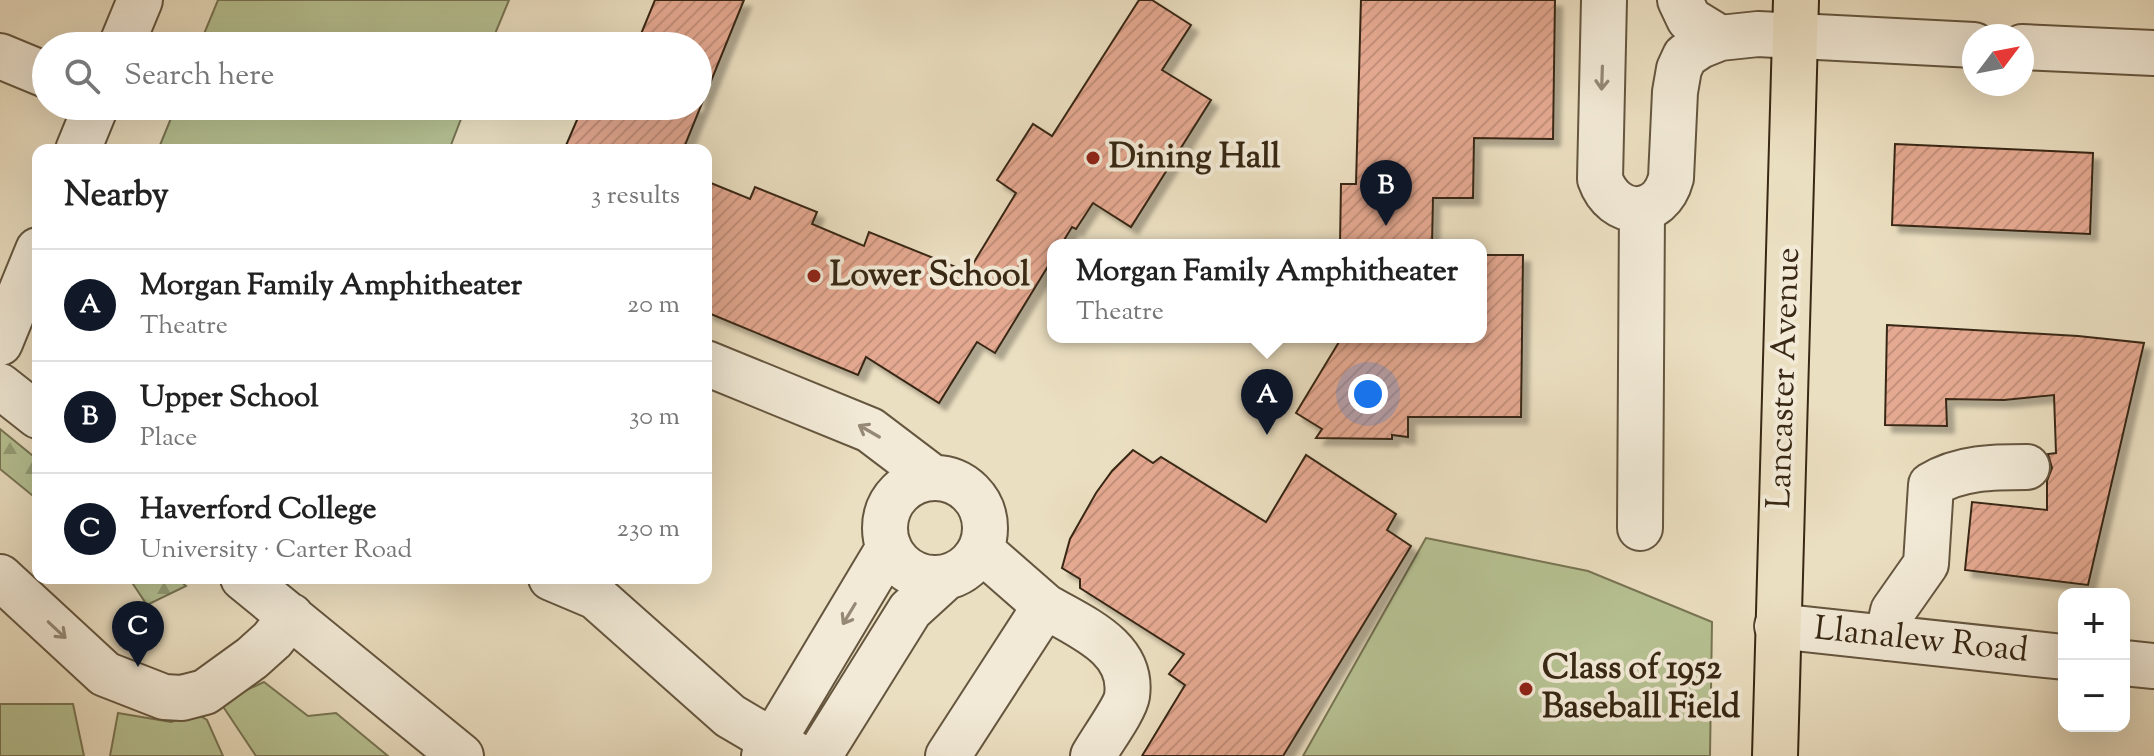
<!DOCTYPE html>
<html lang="en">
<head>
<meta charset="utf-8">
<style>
	:root { --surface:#fff; --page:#f2f2f2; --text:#222; --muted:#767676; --line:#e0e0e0; --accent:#111827 }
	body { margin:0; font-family:"Sorts Mill Goudy",serif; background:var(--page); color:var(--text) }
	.controls { position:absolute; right:24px; bottom:24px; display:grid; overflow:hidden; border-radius:16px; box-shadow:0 8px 32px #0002 }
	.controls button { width:72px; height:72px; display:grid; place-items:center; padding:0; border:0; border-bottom:2px solid var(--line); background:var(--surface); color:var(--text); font:40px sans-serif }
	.compass { position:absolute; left:1962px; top:24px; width:72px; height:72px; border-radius:50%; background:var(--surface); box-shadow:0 8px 32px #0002; rotate:58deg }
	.you { position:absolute; left:1368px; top:394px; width:28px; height:28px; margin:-20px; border:6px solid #fff; border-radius:50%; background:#1a73e8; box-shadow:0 0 0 12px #1a73e833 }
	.badge { display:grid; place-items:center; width:52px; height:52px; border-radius:50%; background:var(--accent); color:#fff; font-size:26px; font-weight:700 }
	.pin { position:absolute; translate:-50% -66px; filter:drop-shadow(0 2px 4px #0008) }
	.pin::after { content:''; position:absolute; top:42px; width:28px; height:24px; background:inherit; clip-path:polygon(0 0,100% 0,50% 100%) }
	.popup { position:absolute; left:1047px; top:239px; width:440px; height:104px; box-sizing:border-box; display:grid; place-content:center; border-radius:16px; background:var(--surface); filter:drop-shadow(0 2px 6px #0005); font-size:26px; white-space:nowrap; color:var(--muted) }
	.popup b { font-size:30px; color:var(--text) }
	.popup::after { content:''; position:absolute; left:50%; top:100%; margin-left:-16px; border:16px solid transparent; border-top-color:var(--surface) }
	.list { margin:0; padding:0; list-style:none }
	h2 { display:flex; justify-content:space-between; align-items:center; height:104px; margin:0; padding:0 32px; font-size:34px }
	h2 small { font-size:26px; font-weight:400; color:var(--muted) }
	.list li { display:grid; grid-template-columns:52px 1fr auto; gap:24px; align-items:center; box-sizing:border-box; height:112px; padding:0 32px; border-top:2px solid var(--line) }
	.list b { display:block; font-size:30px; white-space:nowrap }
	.list p { margin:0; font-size:26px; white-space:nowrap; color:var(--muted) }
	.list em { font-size:26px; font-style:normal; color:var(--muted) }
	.icon { flex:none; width:44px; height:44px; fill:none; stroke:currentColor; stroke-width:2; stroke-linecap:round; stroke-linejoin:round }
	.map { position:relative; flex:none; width:2154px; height:756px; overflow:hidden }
	.search { position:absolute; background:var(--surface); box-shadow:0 8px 32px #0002; left:32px; top:32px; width:680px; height:88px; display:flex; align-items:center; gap:20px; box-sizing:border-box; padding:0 28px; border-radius:44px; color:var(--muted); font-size:30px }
	.panel { position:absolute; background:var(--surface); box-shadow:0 8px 32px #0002; left:32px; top:144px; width:680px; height:440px; border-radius:16px }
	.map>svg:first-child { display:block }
	.grass { fill:#b7c293; stroke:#787554; stroke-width:2 }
	.forest { fill:url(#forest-firs); stroke:#787554; stroke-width:2 }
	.building { fill:url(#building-hatch); stroke:#382814; stroke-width:2; filter:url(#shadow) }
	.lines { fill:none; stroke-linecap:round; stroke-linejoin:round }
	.minor-casing { stroke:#65563f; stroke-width:48 }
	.highway-casing { stroke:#382814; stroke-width:48 }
	.minor { stroke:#f2ead7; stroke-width:44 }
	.highway { stroke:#ebdfc1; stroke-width:44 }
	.oneway { stroke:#958976 }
	.poi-dot { fill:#8f2418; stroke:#f2ead7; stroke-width:3 }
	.labels { text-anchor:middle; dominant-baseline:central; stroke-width:8; stroke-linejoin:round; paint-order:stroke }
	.poi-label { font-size:34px; font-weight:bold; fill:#382814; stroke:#f2ead7; text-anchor:start }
	.street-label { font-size:34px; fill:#382814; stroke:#f2ead7 }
</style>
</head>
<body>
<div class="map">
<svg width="2154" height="756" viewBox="0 0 2154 756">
	<defs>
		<pattern id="forest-firs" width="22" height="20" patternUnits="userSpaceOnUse" patternTransform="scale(2)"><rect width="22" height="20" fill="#b7c293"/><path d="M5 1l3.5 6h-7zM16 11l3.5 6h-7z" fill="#969e77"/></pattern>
		<pattern id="building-hatch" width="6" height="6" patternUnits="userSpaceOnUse" patternTransform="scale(2)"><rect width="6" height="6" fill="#e5a991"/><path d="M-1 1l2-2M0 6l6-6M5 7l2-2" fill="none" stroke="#c5917c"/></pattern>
		<filter id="shadow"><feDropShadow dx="7" dy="7" stdDeviation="2" flood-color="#0004"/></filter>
	</defs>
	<rect width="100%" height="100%" fill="#ebdfc1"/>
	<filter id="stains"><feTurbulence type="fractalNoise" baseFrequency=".0025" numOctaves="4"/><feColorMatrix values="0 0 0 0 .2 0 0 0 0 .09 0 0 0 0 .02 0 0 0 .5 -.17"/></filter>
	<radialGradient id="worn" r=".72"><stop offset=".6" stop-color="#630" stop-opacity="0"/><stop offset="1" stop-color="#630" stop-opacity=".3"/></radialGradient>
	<path class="grass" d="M218,0H509L490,46H199Z
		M176,106H466L449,150H158Z
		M1426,538L1588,571L1712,622L1710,756H1303Z
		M264,682L308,716L336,713L388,756H256L220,702Z
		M0,704H73L84,756H0Z
		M118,713L171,722L197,714L207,720L223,756H110Z"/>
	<path class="forest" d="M0,429L38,460V500L0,469Z
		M129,578H177L186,586L147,605Z"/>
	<path class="building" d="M655,0H744L683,150H564L583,106H698V46H636Z
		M1139,0H1152L1191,25L1162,70L1211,100L1131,227L1093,203L1076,229L1072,227L1061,245H1053V258L995,353L977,342L939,403L866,357L858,375L706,312V181L750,199L755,187L817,212L812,224L864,246L869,232L968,272L1016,193L997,180L1033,124L1052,136Z
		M1361,0H1555L1553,139L1474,138L1473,198H1433L1432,245H1340L1341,184H1356Z
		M1895,144L2093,153L2090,234L1892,225Z
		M1481,255H1523L1521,417H1408V437L1392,435V439L1316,438L1322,429L1296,413L1342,337H1481Z
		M1887,325L2078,336L2144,343L2088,585L1965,570L1972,502L2047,510V481L2052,468L2048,454L2056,453L2054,395L2004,400L1946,399L1947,426L1885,425Z
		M1133,450L1153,463L1161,457L1266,522L1306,455L1396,514L1387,530L1411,546L1283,756H1142L1185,685L1169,674L1184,654L1080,588V579L1062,568L1070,539L1096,493L1112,471Z"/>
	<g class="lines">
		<g class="minor-casing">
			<path id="minor" d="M1604,0L1600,179C1614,219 1660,220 1671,178L1675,92L1679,69L1685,56L1700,46L1720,38L1758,34L1974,45
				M1680,0L1689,19L1720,38
				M121,46L140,0
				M2022,47L2154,53
				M0,56L46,75
				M78,150L96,106
				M0,343L38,250
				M706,363L870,430L932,477
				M0,386L38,416
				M885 528a50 50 0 1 1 100 0a50 50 0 1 1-100 0Z
				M1640,528L1642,209
				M981,550L1045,606
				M0,577L105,674L164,697L182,698L205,692L252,658L272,640L291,616
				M243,578L461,756
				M551,578L596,597L730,716L798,756
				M1777,626L2064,657
				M1887,638L1893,611L1926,564L1931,485C1960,467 1994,467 2027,467
				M2124,663L2154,666
				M764,756L889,547
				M819,756L910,610L945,578
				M948,756L1045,606C1080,627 1134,647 1127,696C1125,709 1100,743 1093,756"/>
		</g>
		<g class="highway-casing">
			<path id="highway" d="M1775,756L1796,0"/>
		</g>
		<use href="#minor" class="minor"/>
		<use href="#highway" class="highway"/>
	</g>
	<defs><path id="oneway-shaft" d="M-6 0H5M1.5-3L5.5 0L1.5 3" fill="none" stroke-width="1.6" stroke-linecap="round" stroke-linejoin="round" transform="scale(2)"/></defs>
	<g class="oneway">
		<use href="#oneway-shaft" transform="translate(1602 78) rotate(92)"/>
		<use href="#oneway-shaft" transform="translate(869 431) rotate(-150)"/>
		<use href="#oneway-shaft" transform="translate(849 614) rotate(121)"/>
		<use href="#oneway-shaft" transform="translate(57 630) rotate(43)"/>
	</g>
	<g class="poi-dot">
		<circle cx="1093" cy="158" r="8"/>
		<circle cx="814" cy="276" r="8"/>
		<circle cx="1526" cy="689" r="8"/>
	</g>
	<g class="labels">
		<g class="poi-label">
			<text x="1109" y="158">Dining Hall</text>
			<text x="830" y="276">Lower School</text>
			<text x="1542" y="669">Class of 1952<tspan x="1542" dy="39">Baseball Field</tspan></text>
		</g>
		<g class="street-label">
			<text transform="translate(1785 378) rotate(-88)">Lancaster Avenue</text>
			<text transform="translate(1921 641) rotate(6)">Llanalew Road</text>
		</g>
	</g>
	<rect width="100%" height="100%" filter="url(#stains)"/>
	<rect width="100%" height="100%" fill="url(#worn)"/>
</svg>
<div class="controls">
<button>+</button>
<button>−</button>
</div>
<svg class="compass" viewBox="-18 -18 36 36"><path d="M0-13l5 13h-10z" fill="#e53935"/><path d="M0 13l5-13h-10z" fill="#767676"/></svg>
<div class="you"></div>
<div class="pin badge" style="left:1267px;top:435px">A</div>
<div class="popup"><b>Morgan Family Amphitheater</b>Theatre</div>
<div class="pin badge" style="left:1386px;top:226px">B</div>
<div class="pin badge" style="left:138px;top:667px">C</div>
<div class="search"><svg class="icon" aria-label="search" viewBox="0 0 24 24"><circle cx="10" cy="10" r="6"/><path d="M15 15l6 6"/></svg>Search here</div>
<section class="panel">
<h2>Nearby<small>3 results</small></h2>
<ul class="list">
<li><span class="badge">A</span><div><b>Morgan Family Amphitheater</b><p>Theatre</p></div><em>20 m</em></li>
<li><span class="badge">B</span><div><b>Upper School</b><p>Place</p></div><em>30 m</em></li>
<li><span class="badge">C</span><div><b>Haverford College</b><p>University · Carter Road</p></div><em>230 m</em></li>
</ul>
</section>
</div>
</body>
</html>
